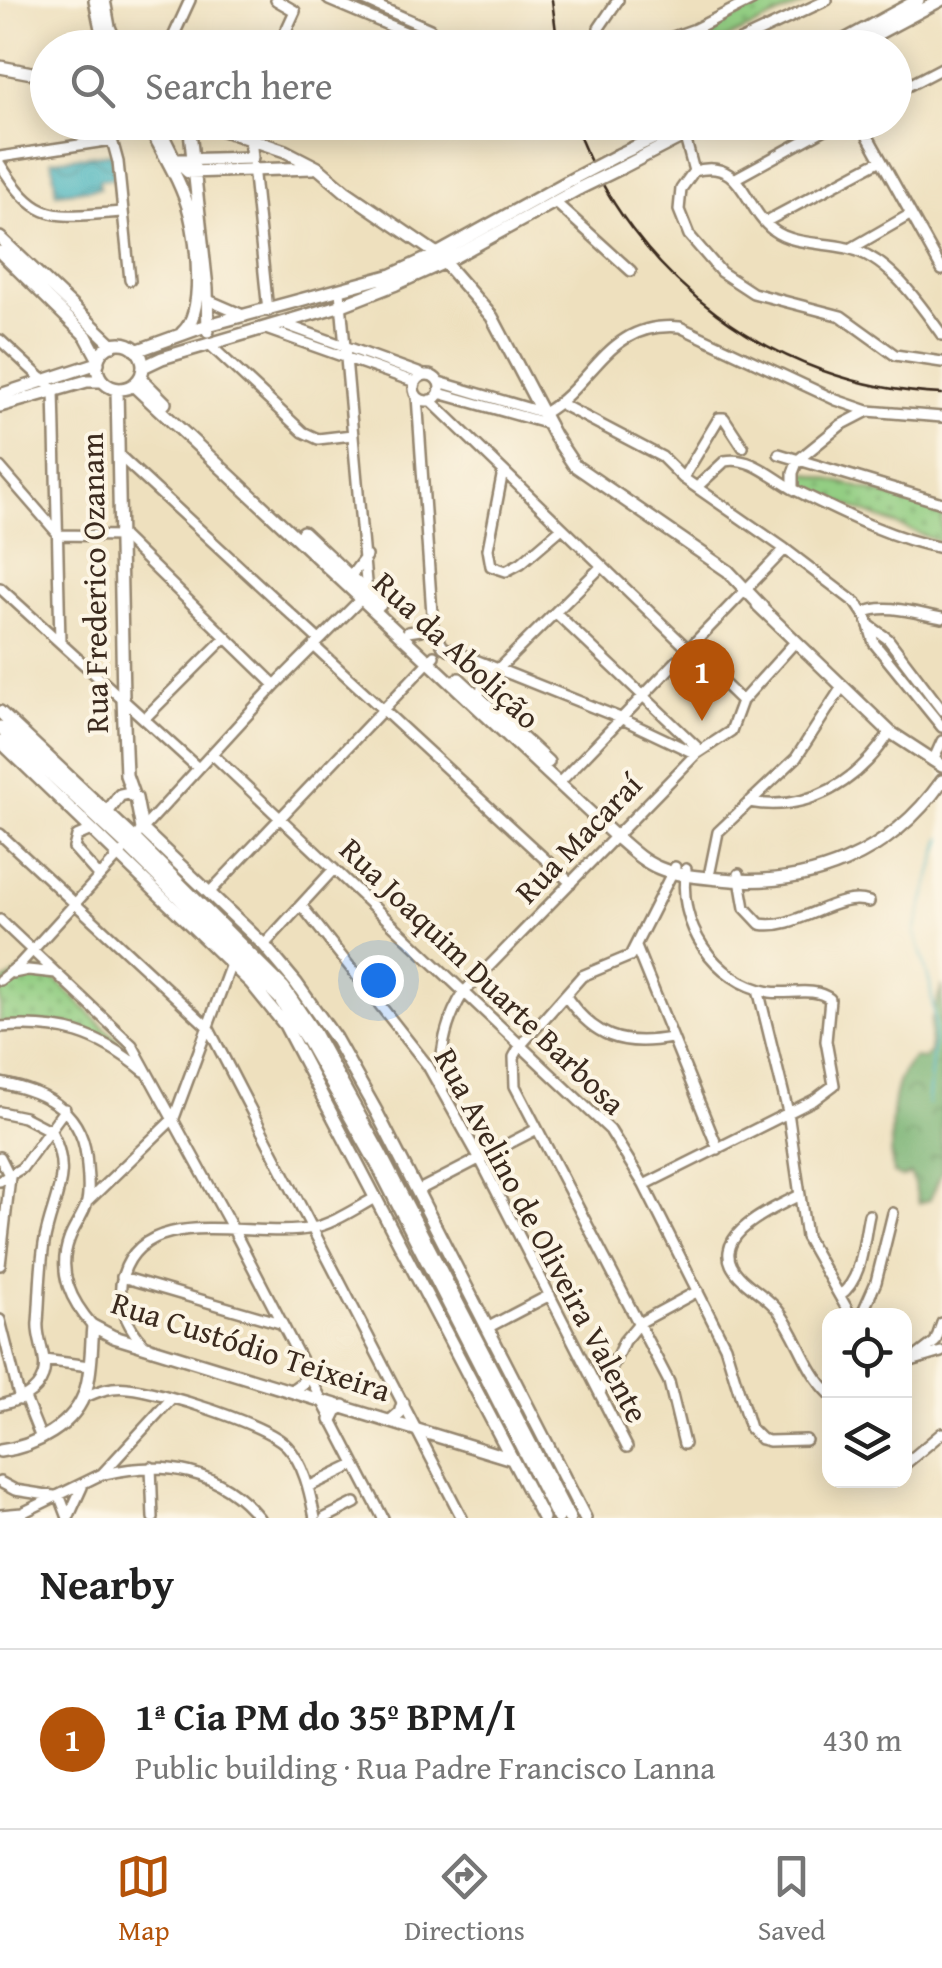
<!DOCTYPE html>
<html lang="en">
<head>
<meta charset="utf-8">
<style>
	:root { --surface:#fff; --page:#f6f6f6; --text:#222; --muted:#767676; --line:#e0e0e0; --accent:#b45309 }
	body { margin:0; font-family:"Gentium Book Plus",serif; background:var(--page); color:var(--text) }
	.controls { position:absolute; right:30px; bottom:30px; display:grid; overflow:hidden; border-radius:20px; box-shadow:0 5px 25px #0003 }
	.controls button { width:90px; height:90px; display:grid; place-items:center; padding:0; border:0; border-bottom:2px solid var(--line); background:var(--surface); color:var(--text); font:50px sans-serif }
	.you { position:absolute; left:378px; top:980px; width:35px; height:35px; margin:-25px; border:8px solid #fff; border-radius:50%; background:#1a73e8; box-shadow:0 0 0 15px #1a73e833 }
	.badge { display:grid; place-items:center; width:65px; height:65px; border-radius:50%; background:var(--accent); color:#fff; font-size:32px; font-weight:700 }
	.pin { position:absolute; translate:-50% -82px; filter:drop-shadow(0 2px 5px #0008) }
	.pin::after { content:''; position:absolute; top:52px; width:35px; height:30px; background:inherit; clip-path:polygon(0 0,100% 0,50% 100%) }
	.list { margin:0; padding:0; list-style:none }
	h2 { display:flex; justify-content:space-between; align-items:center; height:130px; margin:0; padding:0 40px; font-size:42px }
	h2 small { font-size:32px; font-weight:400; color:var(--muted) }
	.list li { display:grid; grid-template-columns:65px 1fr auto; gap:30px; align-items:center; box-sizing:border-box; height:180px; padding:0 40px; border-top:2px solid var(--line) }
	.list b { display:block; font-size:38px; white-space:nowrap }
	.list p { margin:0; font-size:32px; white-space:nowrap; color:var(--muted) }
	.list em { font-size:32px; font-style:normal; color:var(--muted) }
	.icon { flex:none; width:55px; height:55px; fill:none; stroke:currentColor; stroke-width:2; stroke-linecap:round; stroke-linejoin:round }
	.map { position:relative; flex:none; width:942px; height:1518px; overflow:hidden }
	.search { position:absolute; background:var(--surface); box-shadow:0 5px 25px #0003; left:30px; right:30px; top:30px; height:110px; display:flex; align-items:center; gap:25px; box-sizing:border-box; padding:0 35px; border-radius:55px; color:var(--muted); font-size:38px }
	.sheet { height:310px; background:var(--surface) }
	nav { display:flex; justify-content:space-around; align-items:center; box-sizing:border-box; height:140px; border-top:2px solid var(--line); background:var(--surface); font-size:28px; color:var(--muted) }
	nav a { display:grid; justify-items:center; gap:5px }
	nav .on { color:var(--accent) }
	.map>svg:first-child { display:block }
	.forest { fill:url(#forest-crowns); stroke:#586e48; stroke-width:2.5 }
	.park { fill:url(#park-dots); stroke:#677c50; stroke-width:2.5 }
	.water { fill:url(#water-waves); stroke:#3e6e6d; stroke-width:2.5 }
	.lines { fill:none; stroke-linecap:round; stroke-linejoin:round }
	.stream { stroke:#41b1bc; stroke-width:2.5 }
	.minor-casing { stroke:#94856e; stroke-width:14 }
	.major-casing { stroke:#94856e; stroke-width:16 }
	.minor { stroke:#fff; stroke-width:9 }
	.major { stroke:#fff; stroke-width:11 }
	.rail { stroke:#3b2a1e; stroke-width:2.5 }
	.major-bridge-casing { stroke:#94856e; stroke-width:16; stroke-linecap:butt }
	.major-bridge { stroke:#fff; stroke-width:11 }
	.labels { text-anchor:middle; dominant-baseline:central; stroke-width:8; stroke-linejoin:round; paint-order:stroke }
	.street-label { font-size:32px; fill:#3b2a1e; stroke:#fcf5e5 }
</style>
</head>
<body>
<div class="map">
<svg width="942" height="1518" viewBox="0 0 942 1518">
	<defs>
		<pattern id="forest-crowns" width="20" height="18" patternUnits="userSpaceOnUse" patternTransform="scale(2.5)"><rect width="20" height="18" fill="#76b171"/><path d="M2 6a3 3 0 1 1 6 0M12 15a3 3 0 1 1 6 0" fill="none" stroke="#62905c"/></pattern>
		<pattern id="park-dots" width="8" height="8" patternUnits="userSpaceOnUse" patternTransform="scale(2.5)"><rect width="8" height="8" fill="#93ce83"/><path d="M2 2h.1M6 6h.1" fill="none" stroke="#79a76b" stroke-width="1.8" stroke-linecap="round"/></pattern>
		<pattern id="water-waves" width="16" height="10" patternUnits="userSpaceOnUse" patternTransform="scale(2.5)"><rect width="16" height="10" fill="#41b1bc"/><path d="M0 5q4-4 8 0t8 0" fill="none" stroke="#389098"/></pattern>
	</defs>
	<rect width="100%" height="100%" fill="#fcf5e5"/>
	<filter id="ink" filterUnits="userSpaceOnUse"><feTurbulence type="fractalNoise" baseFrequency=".01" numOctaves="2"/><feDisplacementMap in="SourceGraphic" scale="20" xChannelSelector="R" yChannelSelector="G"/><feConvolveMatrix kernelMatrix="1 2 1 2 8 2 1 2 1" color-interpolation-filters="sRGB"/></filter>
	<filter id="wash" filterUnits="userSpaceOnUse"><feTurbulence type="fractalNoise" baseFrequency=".0048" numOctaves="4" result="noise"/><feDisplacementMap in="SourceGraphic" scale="40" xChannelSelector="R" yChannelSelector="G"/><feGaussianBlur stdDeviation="2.25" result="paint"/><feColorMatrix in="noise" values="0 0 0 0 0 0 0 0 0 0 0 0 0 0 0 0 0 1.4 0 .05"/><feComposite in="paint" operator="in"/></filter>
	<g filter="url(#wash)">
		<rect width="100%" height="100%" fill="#eee0be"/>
		<path class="forest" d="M942,985V1171L930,1200L919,1203L911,1174L902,1178L893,1174C890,1142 887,1080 914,1058L924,1059L930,1052L931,1021Z"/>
		<path class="park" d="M773,0H812L719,42L712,44L707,40L706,33L714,27Z
			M806,473L942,510V543L810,490L804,486L802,475Z
			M23,970L48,972L125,1048L70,1024L0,1023V984Z"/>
		<path class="water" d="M112,153L115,178L99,180L100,188L56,193L52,160Z"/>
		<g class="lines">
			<path class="stream" d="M928,1104L935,1025L930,984L915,932L942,838"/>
		</g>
	</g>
	<g filter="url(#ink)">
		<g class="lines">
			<g class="minor-casing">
				<path id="minor" d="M276,0L295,11L278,48
					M329,0L426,41L430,29L364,0
					M695,29L707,48
					M168,48L190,0
					M598,48L599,28L618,0
					M642,48L695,29L752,0
					M725,48L827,0
					M894,93L942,68
					M860,122L942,270
					M683,130L694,171
					M0,157L112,140L118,162L130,280
					M0,164C39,227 55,216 123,212
					M253,166L268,311
					M694,171L681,189L679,210L689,235L721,272L753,293L841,316L895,355L942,362
					M694,171C744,157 743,208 773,230C793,245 823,242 847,248C888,256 919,303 942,335
					M736,178L838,122
					M555,202L631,271
					M765,222L881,160
					M852,248L911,214
					M208,300L245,316
					M281,323L424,375
					M263,328L415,382
					M0,340L54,390L60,642
					M209,344L303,432L318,439L352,435
					M414 388a13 13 0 1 1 26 0a13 13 0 1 1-26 0Z
					M439,382L544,413C596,383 606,321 680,327L836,400L868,411
					M439,393L549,424
					M417,396L433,628L443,647L620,718L696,754
					M430,400L742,701
					M559,403L662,457L683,478L785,549L857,604L867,619L874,643L942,727
					M779,454L942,503
					M121,457L319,640
					M0,467L59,535L122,536L275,685
					M503,471L488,549L491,566L506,571L521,563L562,528
					M683,478L719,418H724L743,447
					M697,487L725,461C752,456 772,478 795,490C840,512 892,539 942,548
					M793,489V473L798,460L841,425L868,411L942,417
					M347,581L366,556
					M0,588L198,768
					M556,613L700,750
					M863,613C886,602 918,614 942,618
					M870,626L888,639L942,710
					M408,632L433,628
					M314,646L571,883
					M477,695L498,669L602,566
					M144,719L226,637
					M212,754L610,1130L644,1185L725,1346L750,1428L761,1439L769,1441L806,1440
					M933,761L942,741
					M559,783L785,549
					M749,802C809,813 859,781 890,732
					M91,830L77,836L74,848L99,876
					M139,833L275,685L367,593L340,291
					M0,834L208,1027L462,1518
					M675,867L630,956L582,976L520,1046L514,1057L515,1086L669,1382L684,1444
					M710,871L718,832L796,758L842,687
					M739,874L745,908L760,924C797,931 836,891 869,902
					M209,893L434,656
					M301,905L428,1066L480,1159L627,1447
					M0,920L132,1045L234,1231L383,1518
					M264,945L334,869
					M636,947L718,1149
					M13,973L28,970L56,973
					M0,980L19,965L122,852
					M758,989L788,1112L806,1237L851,1316
					M565,995C593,1037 622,1047 671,1038
					M0,1027C60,1022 98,1033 144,1071
					M0,1083C48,1092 85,1112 87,1166C88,1177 90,1194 86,1205C82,1217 73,1228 69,1240C57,1273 71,1301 93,1326
					M443,1088C438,1053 445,1022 464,992L696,754L731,731L742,701L796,641
					M0,1112L24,1117L51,1131
					M0,1157L10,1177L0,1265
					M0,1181L22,1168L65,1109
					M644,1185L814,1100L834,1085L826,1041L830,999C814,986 789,995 770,992C714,982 676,923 686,869
					M417,1191L537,1129
					M798,1196C772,1209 703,1238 739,1276C752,1290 769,1297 780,1313C799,1339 806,1371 830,1394
					M87,1202L174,1118L231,964
					M122,1277L280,1323
					M840,1295C863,1279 863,1241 869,1215
					M861,1316L876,1282L893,1213
					M0,1320L20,1400
					M487,1328L550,1295
					M936,1340L942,1323
					M145,1346C127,1326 115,1303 123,1275C145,1201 255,1241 312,1228C333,1224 356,1208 375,1198
					M913,1359L935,1342
					M44,1360L89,1366
					M904,1363L941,1352
					M600,1393L624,1341L639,1323L698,1291
					M25,1398L41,1438
					M83,1398C98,1391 111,1386 128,1388C160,1391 266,1424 287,1446C305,1465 310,1494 315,1518
					M0,1405C18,1400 36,1396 43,1376C49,1359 36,1340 38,1322C40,1296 40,1269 44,1244C51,1200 75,1176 51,1131
					M904,1465L942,1433
					M151,1467L153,1518
					M105,1474C163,1460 221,1469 259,1518
					M0,1482L15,1490L60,1497L68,1518
					M308,1487L354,1465
					M0,1515L22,1513L102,1474L171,1399
					M68,1518L82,1487
					M325,1518L355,1503"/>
			</g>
			<g class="major-casing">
				<path id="major" d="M95,0L105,48
					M104,0L109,27L118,48
					M830,48L918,0
					M851,48L941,0
					M0,67L48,76
					M147,122C162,152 182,182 190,214C197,243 206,313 182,333
					M156,122L175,160L188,172L313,168
					M189,122L207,288L208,331
					M199,122L285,151L318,168L345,191L437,254L492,317L554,435L574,465L728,571L762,607
					M618,155L688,122
					M175,160L252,158L250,138
					M623,167L710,122
					M0,238L113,345
					M0,252L86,336L98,358
					M97 366a23 23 0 1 1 46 0a23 23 0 1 1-46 0Z
					M136,351L208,325L392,275L437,254L576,177
					M143,367L162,358L342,305L396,284L445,262L580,188
					M140,378L165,403
					M133,385L615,836C629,848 642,861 659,868C678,876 700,877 720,879C810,888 890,855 942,781
					M117,389L123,699L126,775L133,795
					M0,395L98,363
					M0,406L87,381H102
					M303,532L380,605
					M758,605L890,732L942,766
					M459,679L548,762
					M0,712L134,838L284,988L313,1031L381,1155L569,1518
					M0,727L127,846L279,998L308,1042L378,1166L558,1518
					M0,741L251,983L285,1025L543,1518
					M103,818L120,795L129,793L136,798L142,829L264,945L296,983L335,1038L376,1111L585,1518
					M293,1390L304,1382L306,1373
					M331,1420L336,1410L344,1406
					M392,1420L400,1413L403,1403
					M0,1451C34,1447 76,1425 86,1389C92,1369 91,1346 93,1326L114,1337L512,1459"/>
			</g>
			<use href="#minor" class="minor"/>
			<use href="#major" class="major"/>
			<path class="rail" d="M552,0L558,48
				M574,122C631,278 775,387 942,394"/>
			<g class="major-bridge-casing">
				<path id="major-bridge" d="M576,177L618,155
					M580,188L623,167"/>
			</g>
			<use href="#major-bridge" class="major-bridge"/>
		</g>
	</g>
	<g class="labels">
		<g class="street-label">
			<text transform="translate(94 583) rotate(-91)">Rua Frederico Ozanam</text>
			<text transform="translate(457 650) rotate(43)">Rua da Abolição</text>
			<text transform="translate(578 838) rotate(-46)">Rua Macaraí</text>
			<text transform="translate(483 976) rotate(44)">Rua Joaquim Duarte Barbosa</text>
			<text transform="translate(542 1235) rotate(62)">Rua Avelino de Oliveira Valente</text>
			<text transform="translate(251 1346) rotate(18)">Rua Custódio Teixeira</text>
		</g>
	</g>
</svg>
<div class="controls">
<button><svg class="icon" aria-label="locate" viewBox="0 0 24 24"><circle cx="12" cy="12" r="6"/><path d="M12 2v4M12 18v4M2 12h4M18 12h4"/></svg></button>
<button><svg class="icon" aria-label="layers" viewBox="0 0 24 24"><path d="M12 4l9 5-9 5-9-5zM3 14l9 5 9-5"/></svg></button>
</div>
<div class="you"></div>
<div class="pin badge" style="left:702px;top:721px">1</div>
<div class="search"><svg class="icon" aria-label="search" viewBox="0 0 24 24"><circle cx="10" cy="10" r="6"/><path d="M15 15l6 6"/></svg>Search here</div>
</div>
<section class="sheet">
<h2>Nearby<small></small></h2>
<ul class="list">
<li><span class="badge">1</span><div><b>1ª Cia PM do 35º BPM/I</b><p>Public building · Rua Padre Francisco Lanna</p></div><em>430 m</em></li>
</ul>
</section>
<nav>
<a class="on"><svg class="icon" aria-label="map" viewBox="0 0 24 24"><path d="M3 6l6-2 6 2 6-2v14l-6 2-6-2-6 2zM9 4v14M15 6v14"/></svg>Map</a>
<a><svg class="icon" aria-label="directions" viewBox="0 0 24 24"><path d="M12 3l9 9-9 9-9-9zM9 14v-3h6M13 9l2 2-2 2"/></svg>Directions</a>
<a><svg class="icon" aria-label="saved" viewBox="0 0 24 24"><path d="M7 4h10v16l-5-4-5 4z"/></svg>Saved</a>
</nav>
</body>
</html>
